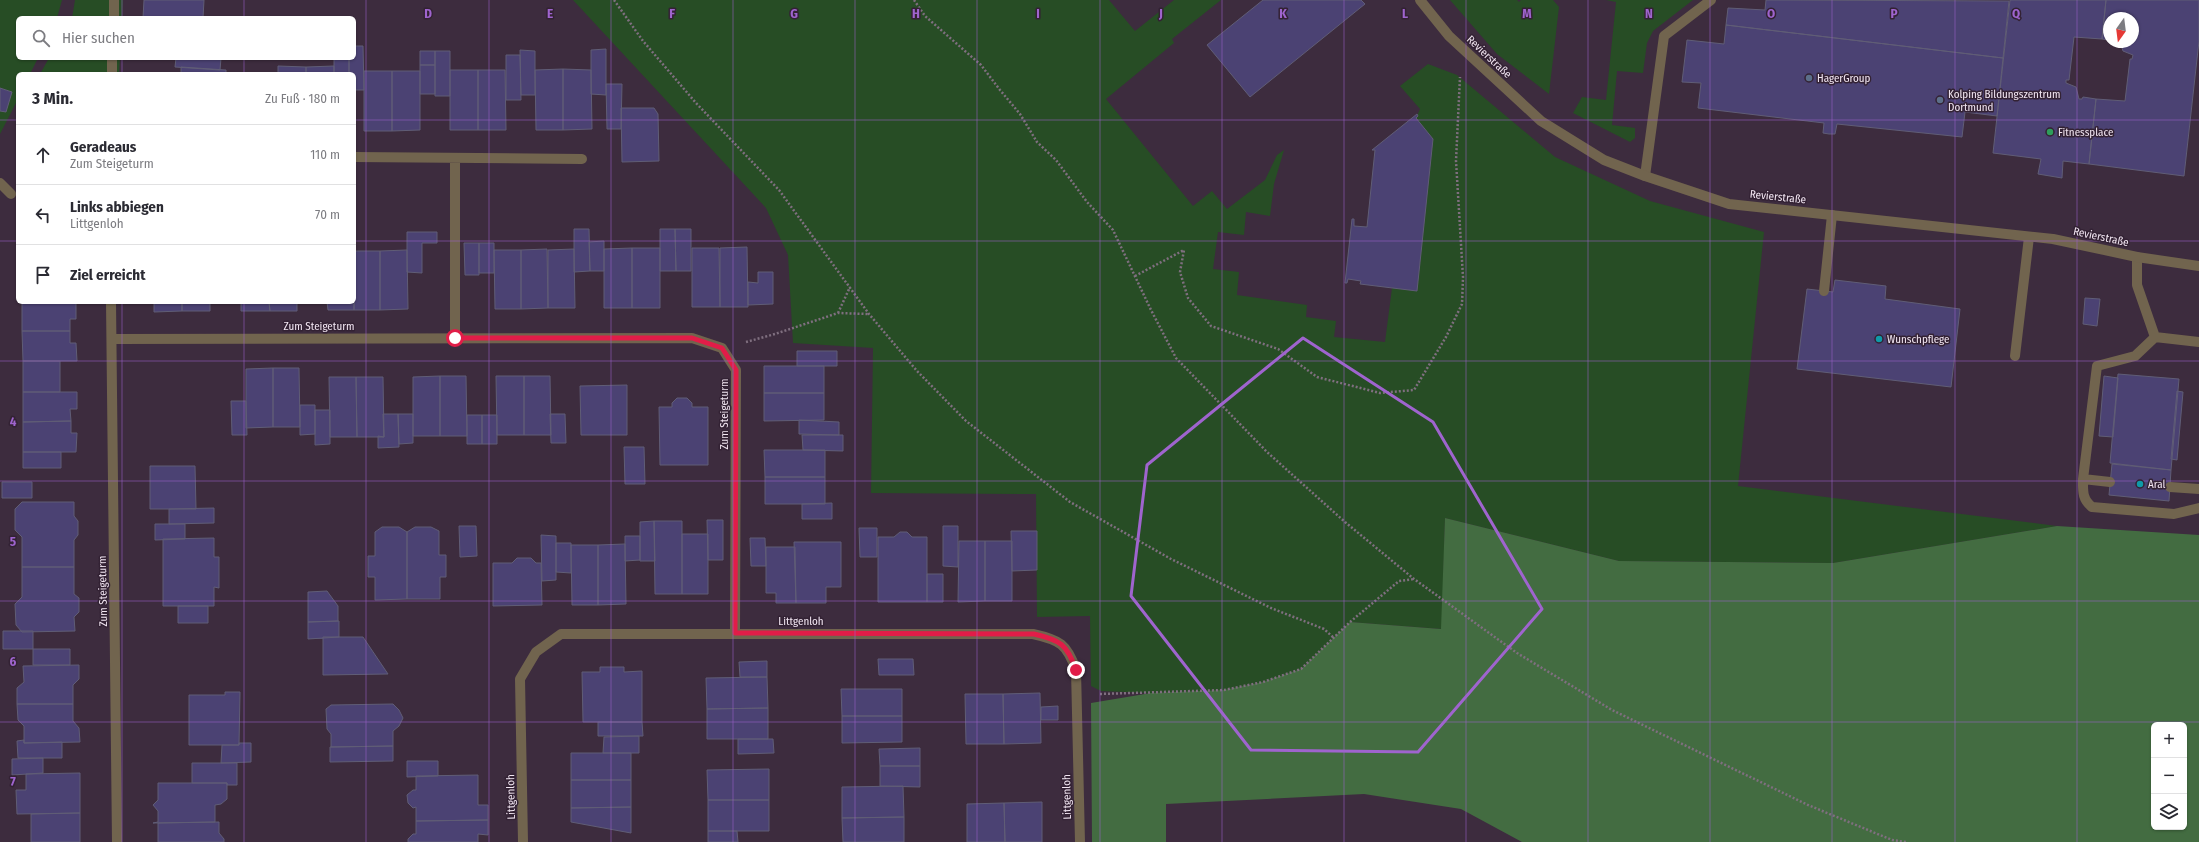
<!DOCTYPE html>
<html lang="de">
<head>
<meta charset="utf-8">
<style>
	:root { --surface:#fff; --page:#f2f2f3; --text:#2b2b33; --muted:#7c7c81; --line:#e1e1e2 }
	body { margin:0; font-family:"Fira Sans Condensed",sans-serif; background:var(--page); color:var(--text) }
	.controls { position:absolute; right:12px; bottom:12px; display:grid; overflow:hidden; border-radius:6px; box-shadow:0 1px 3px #0004 }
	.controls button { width:36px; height:36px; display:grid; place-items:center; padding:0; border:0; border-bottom:1px solid var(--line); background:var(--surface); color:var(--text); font:20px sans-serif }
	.compass { position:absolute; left:2103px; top:12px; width:36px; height:36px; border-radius:50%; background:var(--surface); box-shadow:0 1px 3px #0004; rotate:194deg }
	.stop { position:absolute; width:12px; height:12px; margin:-9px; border:3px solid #e11d48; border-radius:50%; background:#fff }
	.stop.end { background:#e11d48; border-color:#fff; box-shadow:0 1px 4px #0008 }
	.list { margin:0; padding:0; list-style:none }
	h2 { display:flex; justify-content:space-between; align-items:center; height:52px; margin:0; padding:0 16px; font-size:17px }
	h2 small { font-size:13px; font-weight:400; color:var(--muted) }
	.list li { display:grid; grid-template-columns:26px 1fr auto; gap:12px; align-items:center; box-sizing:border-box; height:60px; padding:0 16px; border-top:1px solid var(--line) }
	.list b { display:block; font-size:15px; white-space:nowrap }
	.list p { margin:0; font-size:13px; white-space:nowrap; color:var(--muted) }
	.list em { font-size:13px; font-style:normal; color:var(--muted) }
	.icon { flex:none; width:22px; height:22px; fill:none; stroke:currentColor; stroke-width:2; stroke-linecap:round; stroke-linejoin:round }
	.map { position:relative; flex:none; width:2199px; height:842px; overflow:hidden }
	.search { position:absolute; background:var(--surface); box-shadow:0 1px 3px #0004; left:16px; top:16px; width:340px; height:44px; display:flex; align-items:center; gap:10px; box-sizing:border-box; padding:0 14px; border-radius:6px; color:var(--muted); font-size:15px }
	.panel { position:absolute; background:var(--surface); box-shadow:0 1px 3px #0004; left:16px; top:72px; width:340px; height:232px; border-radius:6px }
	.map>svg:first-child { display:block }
	.green { fill:#274d25 }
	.forest { fill:#436c41; fill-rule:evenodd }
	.building { fill:#4b4273; stroke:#605d76 }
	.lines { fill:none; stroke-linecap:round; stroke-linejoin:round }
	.path { stroke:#7f6f7f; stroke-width:2.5; stroke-dasharray:2 2; stroke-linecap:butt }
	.service { stroke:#71644e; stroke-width:10 }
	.minor { stroke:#71644e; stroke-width:10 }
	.route { stroke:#e11d48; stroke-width:5 }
	.marked { fill:none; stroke:#9f64ce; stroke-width:3; stroke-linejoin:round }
	.grid { fill:none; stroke:#9f64ce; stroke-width:1; stroke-opacity:0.55 }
	.service-dot { fill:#5c6f8a; stroke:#332234; stroke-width:1.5 }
	.leisure-dot { fill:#2e9e5b; stroke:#332234; stroke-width:1.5 }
	.culture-dot { fill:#0f9aa8; stroke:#332234; stroke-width:1.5 }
	.labels { text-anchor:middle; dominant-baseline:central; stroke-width:3; stroke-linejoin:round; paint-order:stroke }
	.street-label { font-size:11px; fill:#f2e6f2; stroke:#332234 }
	.poi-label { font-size:11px; fill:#f2e6f2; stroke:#332234; text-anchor:start }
	.grid-label { font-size:13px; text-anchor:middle; font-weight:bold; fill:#9f64ce; stroke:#332234; stroke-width:3; stroke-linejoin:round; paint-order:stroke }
</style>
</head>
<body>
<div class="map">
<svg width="2199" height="842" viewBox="0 0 2199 842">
	<rect width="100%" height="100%" fill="#3d2c3e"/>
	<path class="green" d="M0,0H62L57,18H18V58H38L30,74H18V99L0,134Z
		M75,0H123L122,18H72Z
		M573,0H1109L1135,31L1174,0H1221L1172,39L1174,43L1106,99L1193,206L1212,191L1227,209L1265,180L1277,155L1284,150L1274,184L1270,216L1246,212L1244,235L1218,232L1213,269L1239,272L1237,295L1307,305L1306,317L1336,321L1334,337L1385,342L1392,288L1417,291L1433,139L1416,118L1420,109L1400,86L1428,64L1457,75L1555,157L1650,201L1764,232L1738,486L2057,526L1833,563L1619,561L1445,518L1442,629L1350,622L1301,669L1263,682L1224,690L1151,693L1101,691L1091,686L1090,616L1037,617L1036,494L871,493L873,348L793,343L788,255L766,208Z
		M1450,0H1517L1519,2L1521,0H1553L1559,7L1549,94L1497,54Z
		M1606,0H1693L1653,31L1647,43L1643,73L1617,71L1612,125L1635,128V138L1630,142L1573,113L1582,97L1606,100L1616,2Z
		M49,58H120L119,74H40Z"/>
	<path class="forest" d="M1445,518L1619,561L1833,563L2057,526L2199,535V842H1522L1461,809L1364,794L1166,804V842H1092L1091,703L1151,693L1224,690L1263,682L1301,669L1350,622L1441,629ZM2154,725H2184V827H2154Z"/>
	<path class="building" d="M144,0H204L203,18H143Z
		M1263,0H1361L1365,4L1250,97L1207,45Z
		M1766,0L2009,1L2003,58L1726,25L1728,8L1765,10Z
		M2010,0H2106L2102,39L2074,37L2069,80H2066V83L2076,87L2079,99H2082L2083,97L2096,99L2089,164L2063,161L2062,178L2038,174L2041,159L1993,153Z
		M2106,0H2199V41L2184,176L2089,164L2096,99L2125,101L2130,59H2132L2133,55L2123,51L2120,42H2133V18H2109V40L2102,39Z
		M1726,25L2003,58L1997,116L1965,112L1962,137L1837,124L1835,134H1829L1823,133L1824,123L1698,108L1701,83L1682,82L1687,40L1724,44Z
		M354,46H363L364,90H354V74H349V58H354Z
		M606,49V95L591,94V50Z
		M520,50L535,51V95H521Z
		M420,51H435V65H420Z
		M435,51H450V96H435Z
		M506,55H520L521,100H506Z
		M176,58H221L220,70L175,67Z
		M334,58H349V74H334Z
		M420,65H435V94H420Z
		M278,66L306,67V74H278Z
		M334,66V74H306V67Z
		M181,67L226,70V74H181Z
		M563,69L591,70L592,129L563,130Z
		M563,69V130H536L535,70Z
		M450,70H478V130H450Z
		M478,70H505L506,130H478Z
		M364,71H392V131H364Z
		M392,71H420V130L392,131Z
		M606,84H622L621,129H607Z
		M0,88L12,92L6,112L0,111Z
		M621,108H654L658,114L659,161L622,162Z
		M1417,114L1418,116L1416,118L1433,139L1417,291L1360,284L1361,281L1348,279L1347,283H1345L1352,219H1354V226L1367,227L1375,150H1372Z
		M574,229H589L590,271L574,272Z
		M660,229H675L676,271H660Z
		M675,229H691V271H676Z
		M407,232H437V243H422V273L407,272Z
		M604,241V271H590L589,242Z
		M464,243H479V275H465Z
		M479,243H494V273H479Z
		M747,247L748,307H720V248Z
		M632,248H660V308H632Z
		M632,248V308H604V249Z
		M692,248H719L720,307H692Z
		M547,249L548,308L521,309V250Z
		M574,249L575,308H548V250Z
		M407,250L408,309L380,310V251Z
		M494,250H521V309H495Z
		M354,251H380V310H354Z
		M354,251V310H328L327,302H354Z
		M758,272H773V304L748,305V282L758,283Z
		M1835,280L1886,286L1885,299L1960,309L1951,387L1797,369L1807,289L1833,292Z
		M2085,298L2100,299L2097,326L2083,324Z
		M22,302H76V319H70V331H22Z
		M154,302H182V311L154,312Z
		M182,302H210V311H182Z
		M241,302H269L270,311H241Z
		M269,302H297V311H270Z
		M22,331H70V343H76L77,361H23Z
		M797,351H837V366H797Z
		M23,361H60V392H23Z
		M764,366H824V393H764Z
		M273,368H299L300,427H273Z
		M273,368V427L246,428V369Z
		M2118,374L2179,379L2171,470L2110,463Z
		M440,376H466L467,436H440Z
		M440,376V436H413V377Z
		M496,376H524V435H497Z
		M524,376H550L551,435H524Z
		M2104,376L2118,378L2113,437L2099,436Z
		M329,377H356L357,437H330Z
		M356,377H383L384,437H357Z
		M627,385V435H581L580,386Z
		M2177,391L2183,392L2177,460L2171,459Z
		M23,392H77V409H70L71,421L23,422Z
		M764,393H824V420L764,421Z
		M677,398H687L692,403V407H708V465H660L659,407H672V403Z
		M231,401H246L247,435H232Z
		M300,405H315V434L300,435Z
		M315,410H330V444L315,445Z
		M383,414H398L399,447L378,448V436L384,437Z
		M398,414H413V443L399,444Z
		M550,414H565L566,443H551Z
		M467,415H482V444H467Z
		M482,415H497V444H482Z
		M799,420L839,422V435L799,434Z
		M71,421V433H77L76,452H23V422Z
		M802,435H843V451L803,450Z
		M624,447H644L645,484H625Z
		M764,450H825V477H765Z
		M23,452H61V468H23Z
		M2112,464L2171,470L2169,501L2109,495Z
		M150,466H195L196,509H150Z
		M765,477H825V504H765Z
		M2,482H32V498H2Z
		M22,502H74V516L78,521V535L74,540V567H22V537L15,530V509Z
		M832,503V519H802V504Z
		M214,508V523L169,524V509Z
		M707,520H723V560H708Z
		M654,521L655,561H640V522Z
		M654,521H682V594H655Z
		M155,524H185V539L155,540Z
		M459,526H476L477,556L460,557Z
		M943,526H958V567L943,566Z
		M382,527H399L407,532V599L375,600V577H368V556H375V532Z
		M415,527H431L439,531V555H446V577H440V599H407V532Z
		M859,528H877V557H860Z
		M1011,531H1037V570L1012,571Z
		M900,532H907L912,537H927V602H878V537H894Z
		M682,534H708V594H682Z
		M541,535L556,536V580L542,581Z
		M625,536H640V560L625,561Z
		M214,538V557H219V588L214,587V606H163V539Z
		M750,538H765L766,566H751Z
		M959,541H985V601L958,602Z
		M985,541H1012V601H985Z
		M794,542H841V587H826V603H796Z
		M556,543H571V573L556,572Z
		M625,544L626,604L598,605V545Z
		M571,545H598V605H572Z
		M766,547H795L796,603H776V593H766Z
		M517,558H531L536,563H541L542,605L493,606V563H512Z
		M22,567H74V594L79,598V612L74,617L75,631L22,632L16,625L15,604L22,597Z
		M927,574H943V602H927Z
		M327,591L338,606V621L308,622V592Z
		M178,606H208V623H178Z
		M339,621V637L308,639V622Z
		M3,631H33V649H3Z
		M323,637H363L388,674L323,675Z
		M33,649H70V665H33Z
		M878,659H913L914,675H879Z
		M767,661V677H740L739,662Z
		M79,665V679L73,685V704H17V688L24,682L23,666Z
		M600,667H624V672L642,671V722H583L582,672H600Z
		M767,677L768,708L707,709L706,678Z
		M841,689H902V716H842Z
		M225,692H240L239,745H189V695H225Z
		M1040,693L1041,743L1004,744L1003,694Z
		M965,694H1003L1004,744H966Z
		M17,704H73V721L79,728L80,742L24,743V726L18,720Z
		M393,704L399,710L403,718L399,726L393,731V746L331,747V734L327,729L326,709L331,705Z
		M1058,706V720H1041V707Z
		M768,708V739H707V709Z
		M842,716H902V742L842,743Z
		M598,722H642L643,736H598Z
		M639,736V753H603L604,737Z
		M738,739H773L774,753L738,754Z
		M24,740V743L62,742V758H18L17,741Z
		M239,743H251V762L221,763L222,745H239Z
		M393,746V761L330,762V747Z
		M920,748V766H880L879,749Z
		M571,753H631V780H571Z
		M43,758V773L12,775V759Z
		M407,761H438V776L407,777Z
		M192,763H237V785H227V783H192Z
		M880,766H920V787L880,786Z
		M769,769V800H708L707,770Z
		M80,773V813L17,814L16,790H26V774Z
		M478,775V805H488V820L416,821V807L413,808L408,803L407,795L413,790H416V776Z
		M571,780H631V807L571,808Z
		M158,783H227V799L221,804L215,805V822L153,823L158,822V811L153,805L158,800Z
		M903,786L904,817L842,818V787Z
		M708,800H769V831H708Z
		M1042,802V842H1005L1004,803Z
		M1004,803L1005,842H967V804Z
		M631,807V833L571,822V808Z
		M80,813V842H31V814Z
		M904,817V842H843L842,818Z
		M488,820V835L478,834V842H408V839L413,834H416V821Z
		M219,822V833L224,839V842H158V823Z
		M708,831H737L738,842H708Z"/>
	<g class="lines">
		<path class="path" d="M614,0L643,41L696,103L779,190L869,314L917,371L966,421L1070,502L1171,559L1271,608L1324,629L1334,638
			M914,0L925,16L981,65L1000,90L1020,114L1037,142L1056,160L1087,202L1113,230L1151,310L1176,358L1267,452L1345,522L1414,579L1517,653L1612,710L1808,805L1892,840L1906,842
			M1135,276L1184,250L1180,272L1188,298L1211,326L1278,349L1317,377L1380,393L1414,390L1446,337L1462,304L1463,277L1456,161L1460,77
			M838,313L850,287
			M746,342L775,334L838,313L868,314
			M1100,694L1224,690L1263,682L1301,669L1350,622L1399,581L1414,579"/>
		<path class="service" d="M1645,176L1664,36L1711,0
			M0,183L11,194
			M2137,257V285L2155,337L2199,342
			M1824,291L1832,215
			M2155,337L2135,356L2097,366L2083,479C2083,491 2082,499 2092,507L2174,514L2199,508
			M2015,356L2029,237
			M2083,479L2110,482
			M2170,487L2199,489"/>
		<path class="minor" d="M1420,0L1449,36L1541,121L1604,160L1645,176L1729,204L2053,239L2137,257L2199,266
			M114,18V0
			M112,74V58
			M354,157L582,159
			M111,302L117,842
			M455,338V159
			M112,339L692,338L722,348L736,370L735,633
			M523,842L520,679L536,652L561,634H1033C1060,640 1067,644 1076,670L1080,842"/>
	</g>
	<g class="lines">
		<path class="route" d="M455,338H692L722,348L736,370L735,633L1034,634C1060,640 1067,644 1076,670"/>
	</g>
	<path class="marked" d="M1303,338L1433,422L1542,609L1418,752L1251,750L1131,596L1147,465Z"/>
	<path class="grid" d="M122,0V18M244,0V18M366,0V842M489,0V842M611,0V842M733,0V842M855,0V842M977,0V842M1100,0V842M1222,0V842M1344,0V842M1466,0V842M1588,0V842M1710,0V842M1832,0V842M1955,0V842M2077,0V842M122,58V74M244,58V74M0,120H18M354,120H2199M0,241H18M354,241H2199M122,302V842M244,302V842M0,361H2199M0,481H2199M0,601H2199M0,722H2199"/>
	<g class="service-dot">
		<circle cx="1809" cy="78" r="4"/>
		<circle cx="1940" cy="100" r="4"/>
	</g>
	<circle class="leisure-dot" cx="2050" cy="132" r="4"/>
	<g class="culture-dot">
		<circle cx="1879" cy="339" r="4"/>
		<circle cx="2140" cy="484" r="4"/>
	</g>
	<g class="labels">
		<g class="street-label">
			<text transform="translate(1489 57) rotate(43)">Revierstraße</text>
			<text transform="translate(1778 197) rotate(6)">Revierstraße</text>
			<text transform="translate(2101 237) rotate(12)">Revierstraße</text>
			<text x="319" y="326">Zum Steigeturm</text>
			<text transform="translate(724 414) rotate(-90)">Zum Steigeturm</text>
			<text transform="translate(103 591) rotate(-91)">Zum Steigeturm</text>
			<text x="801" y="621">Littgenloh</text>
			<text transform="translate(511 797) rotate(-91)">Littgenloh</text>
			<text transform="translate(1067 797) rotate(-91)">Littgenloh</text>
		</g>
		<g class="poi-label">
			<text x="1817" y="78">HagerGroup</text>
			<text x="1948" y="94">Kolping Bildungszentrum<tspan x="1948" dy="13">Dortmund</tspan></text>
			<text x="2058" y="132">Fitnessplace</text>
			<text x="1887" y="339">Wunschpflege</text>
			<text x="2148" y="484">Aral</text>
		</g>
	</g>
	<g class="grid-label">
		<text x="428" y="18">D</text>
		<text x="550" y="18">E</text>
		<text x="672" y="18">F</text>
		<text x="794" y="18">G</text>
		<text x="916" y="18">H</text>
		<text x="1038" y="18">I</text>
		<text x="1161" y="18">J</text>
		<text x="1283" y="18">K</text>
		<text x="1405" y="18">L</text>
		<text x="1527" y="18">M</text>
		<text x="1649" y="18">N</text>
		<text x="1771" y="18">O</text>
		<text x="1894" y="18">P</text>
		<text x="2016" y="18">Q</text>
		<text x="13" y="426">4</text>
		<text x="13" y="546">5</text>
		<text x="13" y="666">6</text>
		<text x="13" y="786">7</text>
	</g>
</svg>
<div class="controls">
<button>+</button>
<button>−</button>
<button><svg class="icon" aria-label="layers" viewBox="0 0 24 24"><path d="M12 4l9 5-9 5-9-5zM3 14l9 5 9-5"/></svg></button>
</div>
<svg class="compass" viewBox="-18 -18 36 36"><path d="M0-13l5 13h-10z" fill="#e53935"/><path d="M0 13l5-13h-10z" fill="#7c7c81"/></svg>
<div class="stop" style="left:455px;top:338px"></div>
<div class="stop end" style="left:1076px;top:670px"></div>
<div class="search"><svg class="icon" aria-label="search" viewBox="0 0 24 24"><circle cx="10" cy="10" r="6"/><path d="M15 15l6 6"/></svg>Hier suchen</div>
<section class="panel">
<h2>3 Min.<small>Zu Fuß · 180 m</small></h2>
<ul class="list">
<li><svg class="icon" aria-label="ahead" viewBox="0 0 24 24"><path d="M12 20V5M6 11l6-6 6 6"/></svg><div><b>Geradeaus</b><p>Zum Steigeturm</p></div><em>110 m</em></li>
<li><svg class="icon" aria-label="left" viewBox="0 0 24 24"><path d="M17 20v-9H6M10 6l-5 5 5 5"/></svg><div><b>Links abbiegen</b><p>Littgenloh</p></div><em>70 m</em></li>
<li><svg class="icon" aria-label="arrive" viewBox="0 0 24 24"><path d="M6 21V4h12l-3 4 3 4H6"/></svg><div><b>Ziel erreicht</b></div></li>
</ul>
</section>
</div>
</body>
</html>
